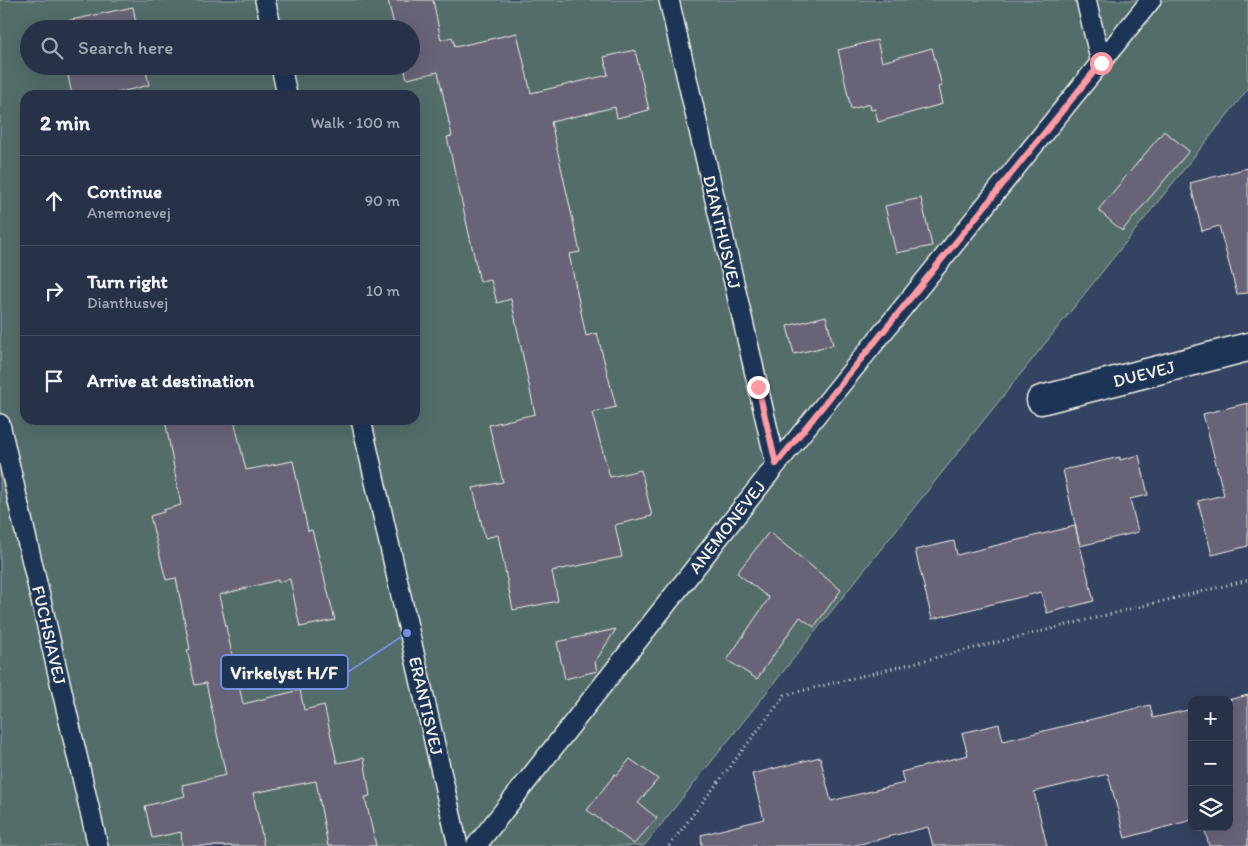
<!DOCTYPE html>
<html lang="en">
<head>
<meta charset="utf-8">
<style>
	:root { --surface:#273249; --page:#2f3a50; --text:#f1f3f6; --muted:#a4aab4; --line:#434d61 }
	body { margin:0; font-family:Itim,sans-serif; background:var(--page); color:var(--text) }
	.controls { position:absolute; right:15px; bottom:15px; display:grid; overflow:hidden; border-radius:10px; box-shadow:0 5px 20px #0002 }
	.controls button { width:45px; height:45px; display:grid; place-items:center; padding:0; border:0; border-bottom:1px solid var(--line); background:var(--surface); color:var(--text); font:25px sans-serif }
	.stop { position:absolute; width:15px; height:15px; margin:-11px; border:4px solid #ff9aa2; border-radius:50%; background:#fff }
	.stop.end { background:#ff9aa2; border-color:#fff; box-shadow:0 1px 5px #0008 }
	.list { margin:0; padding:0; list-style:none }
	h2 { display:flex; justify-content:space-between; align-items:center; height:65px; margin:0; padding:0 20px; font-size:21px }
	h2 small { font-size:16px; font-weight:400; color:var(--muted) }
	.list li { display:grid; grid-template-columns:32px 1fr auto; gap:15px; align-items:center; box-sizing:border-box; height:90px; padding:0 20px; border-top:1px solid var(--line) }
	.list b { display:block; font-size:19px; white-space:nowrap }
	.list p { margin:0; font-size:16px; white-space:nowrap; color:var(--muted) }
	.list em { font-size:16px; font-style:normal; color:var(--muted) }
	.icon { flex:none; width:28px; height:28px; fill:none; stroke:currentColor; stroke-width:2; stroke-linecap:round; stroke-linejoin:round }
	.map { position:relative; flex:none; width:1248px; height:846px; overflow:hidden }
	.search { position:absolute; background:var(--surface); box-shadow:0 5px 20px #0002; left:20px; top:20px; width:400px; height:55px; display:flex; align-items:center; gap:12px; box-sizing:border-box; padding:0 18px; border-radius:28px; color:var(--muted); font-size:19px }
	.panel { position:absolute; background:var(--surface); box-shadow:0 5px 20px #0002; left:20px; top:90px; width:400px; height:335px; border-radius:15px }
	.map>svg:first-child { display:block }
	.green { fill:#536d6b; stroke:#a4afaa; fill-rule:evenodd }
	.building { fill:#696478; stroke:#f4f1e8 }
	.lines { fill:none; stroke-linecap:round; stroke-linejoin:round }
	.lane-casing { stroke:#f4f1e8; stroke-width:22 }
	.street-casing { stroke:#f4f1e8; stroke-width:31 }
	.path { stroke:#f4f1e8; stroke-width:3; stroke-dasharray:1 4; stroke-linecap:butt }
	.lane { stroke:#1d3557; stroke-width:19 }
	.street { stroke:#1d3557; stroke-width:28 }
	.route { stroke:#ff9aa2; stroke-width:6 }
	.labels { text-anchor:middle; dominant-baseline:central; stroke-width:4; stroke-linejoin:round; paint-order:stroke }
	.street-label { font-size:18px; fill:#f4f1e8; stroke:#1d3557 }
	.leader { fill:none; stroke:#738fde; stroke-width:2 }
	.callout-dot { fill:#738fde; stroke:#1d3557; stroke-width:2 }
	.callout { fill:#1d3557; stroke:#738fde; stroke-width:2 }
	.callout-label { font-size:19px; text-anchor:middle; font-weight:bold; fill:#f4f1e8 }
</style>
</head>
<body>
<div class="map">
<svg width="1248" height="846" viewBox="0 0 1248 846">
	<rect width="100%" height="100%" fill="#344361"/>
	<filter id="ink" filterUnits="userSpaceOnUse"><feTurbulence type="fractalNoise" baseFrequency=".02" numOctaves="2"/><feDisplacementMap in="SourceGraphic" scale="10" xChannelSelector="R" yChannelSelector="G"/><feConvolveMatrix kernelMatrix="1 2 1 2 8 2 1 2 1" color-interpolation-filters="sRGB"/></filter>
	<g filter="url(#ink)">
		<path class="green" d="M0,0H1248V89L644,846H0ZM29,29H411V66H29ZM25,95H415V420H25Z"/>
		<path class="building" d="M388,0H433L441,40L452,37L455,47L517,33L531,93L608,75L604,57L635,50L649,110L617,118L615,107L551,122L580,252L569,254L586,336L597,333L616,407L592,413L610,477L641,470L652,516L615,525L622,557L552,571L558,601L513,610L498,535L485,538L473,488L503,482L489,425L535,414L511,299L497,303L491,280L480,282L447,137L452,136L438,72L407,79L404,66H411V29H395Z
			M133,7L137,29H57L56,24L62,23V22Z
			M877,40L882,62L932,48L942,86L938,87L942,104L878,122L875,109L871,110L870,104L851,109L838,50Z
			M66,66H145L149,85L108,95H72Z
			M1164,131L1189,151L1122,231L1098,210Z
			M1248,168V293L1237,294L1219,226L1202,231L1190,183Z
			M921,198L932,246L896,253L885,206Z
			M826,316L833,345L794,354L787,326Z
			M1248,403V546L1212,555L1198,501L1224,495L1203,414Z
			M165,420H234L246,470L293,461L308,531L312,530L335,620L300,627L290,579L278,582V580L219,595L243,704L300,690L304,710L324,705L337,763L364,758L370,796L365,797L376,846H328L316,781L253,793L264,846H182L181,832L152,838L145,806L185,796L182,785L226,775L206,683L195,685L187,650L190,649L176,578L166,580L150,516L164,512L163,510L181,505Z
			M1139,455L1148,495L1130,499L1138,532L1080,546L1063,470L1120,457V460Z
			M1075,526L1094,601L1047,613L1041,592L932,619L915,550L954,541L957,555Z
			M769,532L841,590L814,627L800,617L757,679L727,660L769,598L737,573Z
			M616,629L595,662L597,671L565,679L557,642Z
			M1248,695V846H1209L1204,827H1229L1228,700Z
			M1150,705L1153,718L1192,709V820L1125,838L1108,774L1034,792L1047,846H933L928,827L852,846H702L701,835L764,819L752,774L820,757L831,801L904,783L901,772L968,755L962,733L999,724L1003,741Z
			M630,759L658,779L638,803L657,818L634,844L587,810L615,774L617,775Z"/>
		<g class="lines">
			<g class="lane-casing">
				<path id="lane" d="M265,0L272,29
					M669,0L776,465
					M1086,0L1101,63
					M281,66L287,95
					M361,420L458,846
					M0,424L98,846
					M476,846L776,465L1151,0"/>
			</g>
			<g class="street-casing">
				<path id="street" d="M1041,400L1248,347"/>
			</g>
			<path class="path" d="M669,846L785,695L1248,580"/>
			<use href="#lane" class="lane"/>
			<use href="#street" class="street"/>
		</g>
	</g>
	<g class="lines" filter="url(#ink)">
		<path class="route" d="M758,387L776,464L1101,63"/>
	</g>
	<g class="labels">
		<g class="street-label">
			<text transform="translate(722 232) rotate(77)">DIANTHUSVEJ</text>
			<text transform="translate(1144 374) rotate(-14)">DUEVEJ</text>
			<text transform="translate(727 527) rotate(-52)">ANEMONEVEJ</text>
			<text transform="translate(49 635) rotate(77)">FUCHSIAVEJ</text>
			<text transform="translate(426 706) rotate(77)">ERANTISVEJ</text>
		</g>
	</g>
	<path class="leader" d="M407 633L348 672"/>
	<circle class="callout-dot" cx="407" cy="633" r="5"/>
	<rect class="callout" x="221" y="655" width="127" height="34" rx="5"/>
	<g class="callout-label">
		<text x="284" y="679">Virkelyst H/F</text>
	</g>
</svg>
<div class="controls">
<button>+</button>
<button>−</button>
<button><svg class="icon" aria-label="layers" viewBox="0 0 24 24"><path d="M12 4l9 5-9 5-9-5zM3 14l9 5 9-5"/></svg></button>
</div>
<div class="stop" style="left:1101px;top:63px"></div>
<div class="stop end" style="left:758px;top:387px"></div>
<div class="search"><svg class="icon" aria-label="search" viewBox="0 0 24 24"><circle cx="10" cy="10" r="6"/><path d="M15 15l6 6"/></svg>Search here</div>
<section class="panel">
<h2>2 min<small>Walk · 100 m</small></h2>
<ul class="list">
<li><svg class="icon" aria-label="ahead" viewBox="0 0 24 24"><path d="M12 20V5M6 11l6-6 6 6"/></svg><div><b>Continue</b><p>Anemonevej</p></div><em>90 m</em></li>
<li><svg class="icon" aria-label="right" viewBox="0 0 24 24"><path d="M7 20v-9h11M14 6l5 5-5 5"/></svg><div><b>Turn right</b><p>Dianthusvej</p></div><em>10 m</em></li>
<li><svg class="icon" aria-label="arrive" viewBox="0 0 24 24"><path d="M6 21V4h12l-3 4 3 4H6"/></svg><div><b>Arrive at destination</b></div></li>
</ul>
</section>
</div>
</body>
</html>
